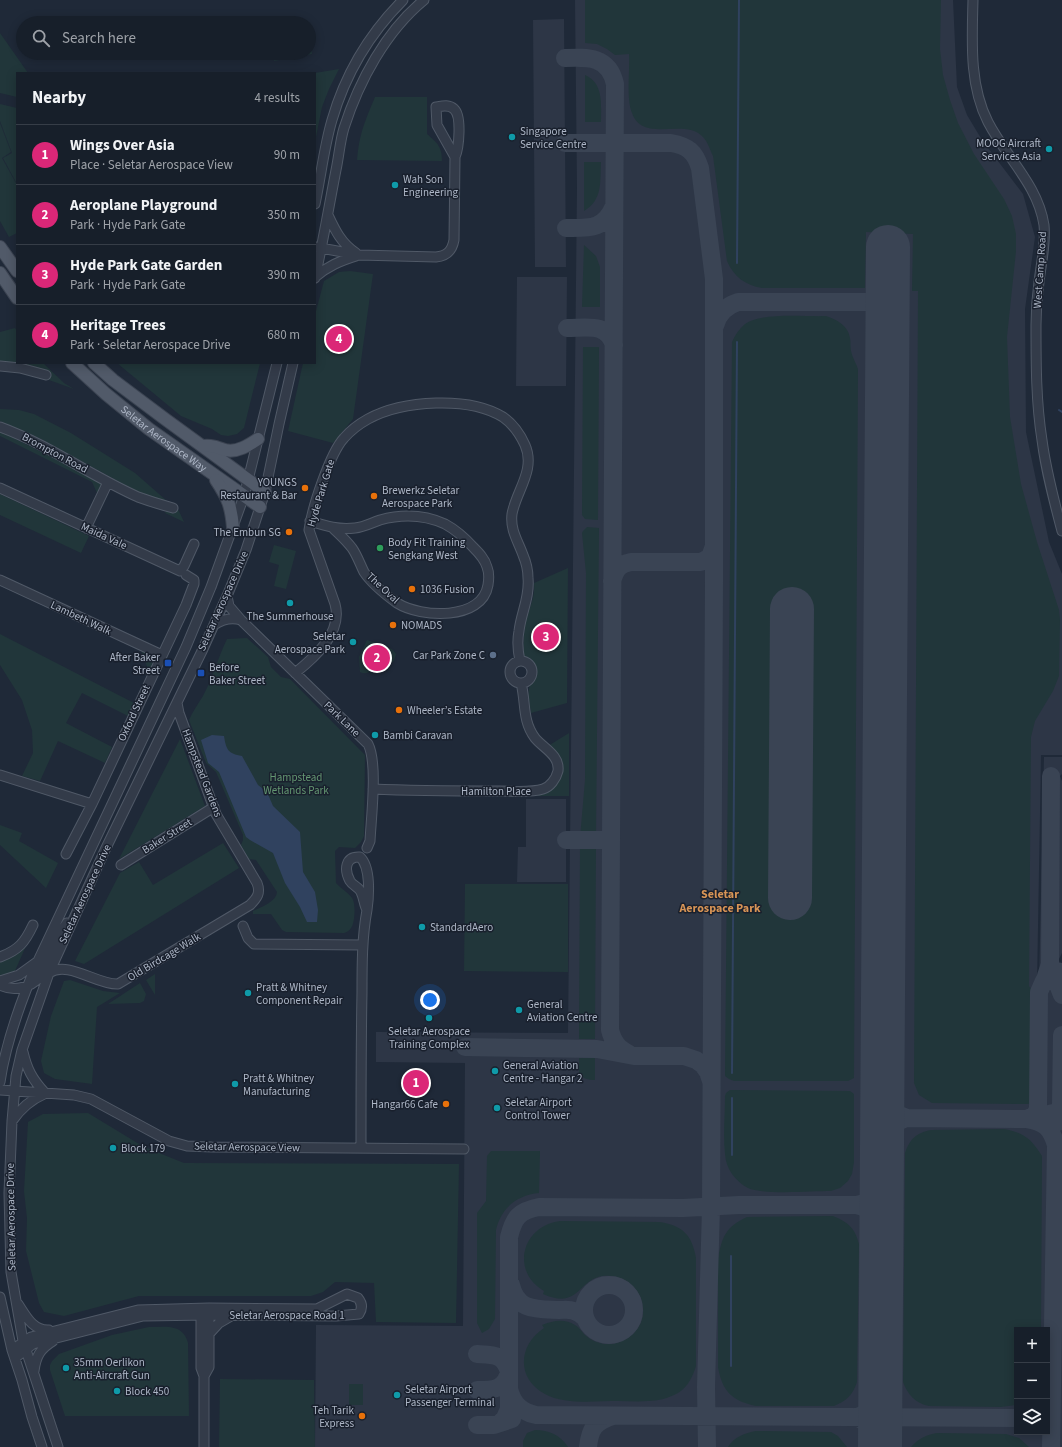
<!DOCTYPE html>
<html lang="en">
<head>
<meta charset="utf-8">
<style>
	:root { --surface:#171f2a; --page:#242c36; --text:#f1f3f6; --muted:#9ea2a8; --line:#363d47; --accent:#db2777 }
	body { margin:0; font-family:"Source Sans 3",sans-serif; background:var(--page); color:var(--text) }
	.controls { position:absolute; right:12px; bottom:12px; display:grid; overflow:hidden; border-radius:0px; box-shadow:0 2px 10px #0003 }
	.controls button { width:36px; height:36px; display:grid; place-items:center; padding:0; border:0; border-bottom:1px solid var(--line); background:var(--surface); color:var(--text); font:20px sans-serif }
	.you { position:absolute; left:430px; top:1000px; width:14px; height:14px; margin:-10px; border:3px solid #fff; border-radius:50%; background:#1a73e8; box-shadow:0 0 0 6px #1a73e833 }
	.badge { display:grid; place-items:center; width:26px; height:26px; border-radius:50%; background:var(--accent); color:#fff; font-size:13px; font-weight:700 }
	.pin { position:absolute; translate:-50% -50%; border:2px solid #fff; box-shadow:0 1px 4px #0006 }
	.list { margin:0; padding:0; list-style:none }
	h2 { display:flex; justify-content:space-between; align-items:center; height:52px; margin:0; padding:0 16px; font-size:17px }
	h2 small { font-size:13px; font-weight:400; color:var(--muted) }
	.list li { display:grid; grid-template-columns:26px 1fr auto; gap:12px; align-items:center; box-sizing:border-box; height:60px; padding:0 16px; border-top:1px solid var(--line) }
	.list b { display:block; font-size:15px; white-space:nowrap }
	.list p { margin:0; font-size:13px; white-space:nowrap; color:var(--muted) }
	.list em { font-size:13px; font-style:normal; color:var(--muted) }
	.icon { flex:none; width:22px; height:22px; fill:none; stroke:currentColor; stroke-width:2; stroke-linecap:round; stroke-linejoin:round }
	.map { position:relative; flex:none; width:1062px; height:1447px; overflow:hidden }
	.search { position:absolute; background:var(--surface); box-shadow:0 2px 10px #0003; left:16px; top:16px; width:300px; height:44px; display:flex; align-items:center; gap:10px; box-sizing:border-box; padding:0 14px; border-radius:22px; color:var(--muted); font-size:15px }
	.panel { position:absolute; background:var(--surface); box-shadow:0 2px 10px #0003; left:16px; top:72px; width:300px; height:292px; border-radius:0px }
	.map>svg:first-child { display:block }
	.airport { fill:#2d3646; fill-rule:evenodd }
	.green { fill:#21363a }
	.water { fill:#30425f }
	.lines { fill:none; stroke-linecap:round; stroke-linejoin:round }
	.stream { stroke:#30425f; stroke-width:2 }
	.taxiway { stroke:#3a4454; stroke-width:18 }
	.runway { stroke:#3a4454; stroke-width:44 }
	.minor-casing { stroke:#505967; stroke-width:11 }
	.major-casing { stroke:#3c4452; stroke-width:14 }
	.minor { stroke:#333b49; stroke-width:9 }
	.major { stroke:#515a69; stroke-width:12 }
	.culture-dot { fill:#0f9aa8; stroke:#19202d; stroke-width:1.5 }
	.food-dot { fill:#e8710a; stroke:#19202d; stroke-width:1.5 }
	.leisure-dot { fill:#2e9e5b; stroke:#19202d; stroke-width:1.5 }
	.service-dot { fill:#5c6f8a; stroke:#19202d; stroke-width:1.5 }
	.transit-dot { fill:#1a4fb4; stroke:#19202d; stroke-width:1.5 }
	.labels { text-anchor:middle; dominant-baseline:central; stroke-width:3; stroke-linejoin:round; paint-order:stroke }
	.poi-label { font-size:11px; fill:#adb6c6; stroke:#19202d; text-anchor:start }
	.street-label { font-size:11px; fill:#adb6c6; stroke:#19202d }
	.park-label { font-size:11px; fill:#649772; stroke:#19202d }
	.neighbourhood-label { font-size:12px; font-weight:bold; fill:#d79456; stroke:#19202d }
</style>
</head>
<body>
<div class="map">
<svg width="1062" height="1447" viewBox="0 0 1062 1447">
	<rect width="100%" height="100%" fill="#1f2938"/>
	<path class="airport" d="M575,0H953L957,87L967,115L982,140L1023,194L1035,237L1025,309L1026,432L1049,542L1062,574V755H1041L1037,985L1039,987H1041L1039,985L1044,757H1062V774L1060,776L1062,781V953L1058,961L1062,963V1447H315L316,1325L463,1326L465,1063L376,1062V1032L568,1033L577,188ZM1017,1330H1047V1432H1017Z
		M564,19L566,267H535L533,20Z
		M517,277H567L566,386H516Z
		M526,799H566V882H517L518,847H526Z"/>
	<path class="green" d="M585,0H941L940,49L943,75L950,100L958,123L974,154L1004,199L1012,216L1016,234V251L1007,337L1010,417L1021,484L1037,542L1059,610L1060,620L1059,676L1053,691L1035,721L1031,737L1029,986L1034,994V1097L1032,1102L1028,1104L932,1103L919,1095L914,1083L918,291H912L913,234L866,232L865,288H762C745,285 734,277 727,261L713,156C710,150 708,142 703,137C685,117 643,144 632,113C626,99 630,70 629,54L615,55L607,49L597,44L585,43Z
		M0,33L28,73H17V97L0,93Z
		M309,34L312,54L274,61L272,53H309Z
		M339,69L329,89L322,107L315,142V73Z
		M585,75C604,83 601,105 601,122H585Z
		M375,97H427V134C437,143 442,146 442,161L357,160C359,134 365,121 375,97Z
		M0,104L17,108V184L3,158L12,153L0,121Z
		M0,123L11,152L2,158L17,185V233L9,237L0,221Z
		M584,162H601C600,181 603,200 584,211Z
		M584,245L596,256L600,267V307H582Z
		M350,271L373,274L353,419L333,443L288,431L303,363H315V315L324,281L339,272Z
		M826,316C837,320 848,325 850,338C851,342 850,347 851,351C852,357 856,363 858,369L854,1078L848,1081H734L729,1079L725,1076L732,342C735,335 739,329 745,324C761,312 805,317 826,316Z
		M15,328L17,331V363H43L64,383L74,389L49,380L51,374L38,369L0,362V332Z
		M583,347H599L598,520L585,519L582,515Z
		M117,363H260L244,428L237,434L228,436L221,435L212,429L181,416Z
		M0,409L19,410L34,414L71,433L135,473L167,501L165,504L147,497L41,439L0,421Z
		M0,431L104,484L98,495L92,482L0,436Z
		M0,494L89,536L81,553L0,515Z
		M178,509L184,522L165,513L167,510L170,511Z
		M587,527L599,528L596,837L580,838L585,780L586,573L582,533L583,531Z
		M274,545L296,551L286,589L274,586L279,565L269,562Z
		M568,568L567,703L531,713C530,705 526,691 531,684C534,678 539,674 535,667C533,662 527,660 524,655C523,643 524,631 526,620C530,605 535,599 534,583Z
		M0,634L134,703L128,716L82,693L66,723L112,747L105,763L58,741L40,781L22,776L33,753L32,730L22,700L0,665Z
		M247,638L268,657L271,667L281,677L290,679L365,755L364,836L361,842L355,848L339,847L335,851L336,883C341,889 348,892 352,898C356,903 355,923 351,928C349,931 347,932 344,933L286,932L282,930L271,914H253V911C261,907 276,902 277,892L256,860L249,859L241,845L243,840V835L216,772L206,763L189,720C193,711 198,704 203,696C213,678 218,657 227,639Z
		M367,640L392,649L396,654L394,661L389,664H376C372,670 368,676 360,672L359,657Z
		M141,650C155,657 155,657 149,672Z
		M569,733V796H534C547,794 554,790 560,778L548,746Z
		M180,739L205,806L119,859Z
		M0,825L22,833L19,841L58,863L46,888L0,845Z
		M223,843L239,868L84,964L75,961L120,873L139,862L153,885Z
		M580,843H596L595,1039H579Z
		M465,884H568V972L464,971Z
		M26,946L14,973L10,974L0,975V961L20,951Z
		M155,974V995L146,980Z
		M70,980L103,991L120,993L97,1007L92,1084L55,1079L44,1073L41,1061L51,1016L64,981Z
		M140,983L146,994L144,1001L140,1003L108,1004Z
		M579,1058H595V1080C588,1080 583,1079 579,1073Z
		M730,1090L850,1091L854,1094V1162L852,1174L848,1181L840,1188L831,1191C813,1191 762,1195 748,1188C735,1181 726,1169 725,1154C723,1135 725,1115 725,1096L726,1093Z
		M88,1113L144,1147L184,1163L459,1164L456,1323L376,1322L374,1283L335,1282L323,1292L311,1296H139L64,1316L44,1312L39,1303L26,1251L27,1218L24,1191L28,1122L43,1114Z
		M1004,1129C1025,1133 1031,1139 1042,1156L1041,1330H1017L1016,1405L1001,1407L929,1406C915,1403 908,1395 903,1382L905,1153C910,1139 916,1133 931,1130Z
		M491,1151H540L539,1193C517,1195 501,1208 496,1230L495,1319L489,1329L482,1333L477,1323V1213L486,1201L487,1156Z
		M833,1216C848,1222 855,1228 859,1244L857,1382C853,1395 846,1401 834,1406H756C732,1401 722,1391 718,1367V1259C722,1236 726,1227 747,1217Z
		M560,1221L660,1222C683,1226 692,1235 696,1258V1366C693,1376 688,1387 678,1393C669,1398 658,1401 648,1401C638,1402 628,1401 618,1401C596,1401 565,1405 545,1394C516,1379 518,1345 544,1328L542,1325C553,1321 564,1318 575,1325C579,1327 582,1332 585,1335C595,1344 610,1347 622,1341C660,1324 643,1271 602,1276C578,1280 579,1310 543,1294L544,1291C510,1271 522,1226 560,1221Z
		M149,1327C165,1327 183,1323 188,1343L189,1416H65L50,1370V1365L52,1361L59,1354L112,1335Z
		M220,1379L314,1380L315,1447H219Z
		M349,1384H363V1405H349Z
		M535,1430C549,1430 560,1435 568,1447H523V1441L527,1433Z
		M756,1431L831,1432L838,1436L847,1447H728C734,1437 745,1433 756,1431Z
		M937,1433L1006,1434L1019,1438L1029,1447H911C919,1438 926,1435 937,1433Z"/>
	<path class="water" d="M212,735L224,736C226,749 228,754 242,756L258,785L267,792L273,806L300,832L303,872L315,892L318,910L317,922H307L300,907L285,883L273,853L250,840L246,837L219,772L208,763L201,740Z"/>
	<g class="lines">
		<path class="stream" d="M737,263L739,0
			M1059,410L1062,412
			M732,1073L737,342
			M732,1155V1098
			M731,1366V1256"/>
		<path class="taxiway" d="M565,58C588,57 609,56 615,84L610,1030C613,1042 618,1048 629,1054
			M565,143H671C688,146 695,152 700,168L714,279V581L711,1207L706,1387L707,1447
			M566,228C589,228 604,230 614,206
			M715,326C718,313 726,306 738,302H887
			M567,328C586,328 607,322 614,345
			M612,581C616,569 618,565 631,562H701L710,557L714,546
			M566,840H611
			M1050,964L1062,995
			M1046,976L1050,964L1051,776
			M465,1047L597,1049L634,1056H684L696,1060L703,1065L708,1072L711,1081
			M882,1096C888,1108 895,1114 907,1118
			M1027,1119C1045,1122 1051,1128 1056,1145L1051,1447
			M1027,1119L1035,1115L1038,1109L1039,992C1045,979 1046,970 1062,972
			M1058,1122L1061,1105L1062,1035
			M882,1142C888,1129 894,1122 907,1118L1027,1119L1062,1111
			M856,1205C870,1208 876,1214 882,1227
			M584 1310a25 25 0 1 1 50 0a25 25 0 1 1-50 0Z
			M511,1285C517,1311 536,1309 559,1310C564,1310 569,1309 574,1311C578,1312 582,1315 585,1318
			M509,1389C513,1404 521,1412 536,1415L1017,1418
			M477,1390C493,1390 505,1390 509,1372C504,1354 494,1355 477,1354
			M857,1417C871,1412 876,1404 881,1391
			M857,1417L871,1426L880,1442
			M500,1423L505,1418L509,1409V1237C514,1217 519,1211 539,1207L683,1208L739,1205H856C872,1202 876,1197 882,1183
			M477,1425H494L512,1419
			M588,1447C590,1428 595,1422 613,1416"/>
		<path class="runway" d="M790,898L792,609
			M880,1447L888,247"/>
		<g class="minor-casing">
			<path id="minor" d="M973,0C972,40 969,85 988,122C1006,157 1038,185 1044,225C1046,244 1041,264 1039,282C1037,296 1036,311 1036,325C1036,363 1036,402 1042,440C1046,471 1054,501 1062,531
				M315,204C321,176 324,147 332,120C345,75 370,33 403,0
				M328,215C335,230 341,243 356,253
				M315,247L359,255L436,257C447,256 452,251 454,240L455,157C459,148 462,116 454,109C449,104 442,106 436,107L437,125L455,157
				M315,277C328,266 340,261 356,256
				M315,278C323,242 329,206 336,170C339,156 340,141 344,128C359,81 386,31 424,0
				M0,366L20,368L46,375
				M0,427C49,445 91,476 138,497C149,501 162,505 173,508
				M0,488L180,571L184,566L194,544
				M310,521C326,526 338,530 355,528C364,527 371,523 380,520C402,514 425,515 445,524C456,530 465,538 473,547C479,553 485,559 487,567C489,572 489,579 488,585C482,621 421,618 397,603C386,595 372,584 364,572C360,564 357,555 352,548C346,540 339,534 333,528
				M86,528L108,482
				M0,580L162,655
				M227,596L229,606L241,620L368,744C378,763 371,819 370,841L367,848
				M214,625C223,619 231,617 241,620
				M510 672a11 11 0 1 1 22 0a11 11 0 1 1-22 0Z
				M295,673C314,658 343,633 335,604L309,530C312,508 330,453 344,438C351,430 359,424 368,419C403,400 469,396 503,417C513,424 520,434 525,445C536,470 516,491 512,514C510,530 518,541 523,555C526,562 528,571 528,578C530,597 521,613 519,631C517,641 518,652 520,661
				M0,775L92,804
				M373,789C415,791 458,791 500,791C513,791 530,793 543,789C550,787 556,779 558,771C560,755 543,748 535,738C522,721 526,702 521,683
				M66,854L92,804L186,605L194,584V580L186,575
				M121,865L214,807
				M243,926L248,938L254,944L363,945
				M0,957C19,950 25,942 33,925
				M49,973C68,960 97,985 118,984L250,905C257,898 261,893 257,883L216,814L179,713L177,703
				M0,981L19,975L37,962
				M0,985C13,992 30,988 40,977L54,941L67,923
				M23,1052C27,1069 32,1079 45,1093
				M0,1082C6,1041 22,998 38,961L186,647L211,587L244,496L277,363
				M0,1090L74,1095L91,1099L169,1141L187,1146L212,1147L464,1149
				M12,1121C21,1108 30,1100 44,1094
				M361,1148C361,1096 361,1044 362,992C362,965 362,937 367,910C369,896 371,867 360,857C345,856 344,870 350,881C353,886 359,887 361,892C364,898 364,905 367,910
				M0,1297L12,1350L22,1380L32,1417L42,1447
				M18,1304C26,1316 33,1331 49,1330
				M201,1310V1368L204,1376V1447
				M208,1335L219,1323L231,1316
				M12,1350L31,1337L138,1310L209,1308L317,1309L347,1294L358,1298C362,1303 363,1308 359,1314L336,1316L208,1315L143,1316L33,1344L15,1358
				M34,1371C36,1356 40,1349 53,1341
				M204,1376L209,1367V1310
				M58,1447L23,1341L11,1272L9,1193L12,1121L16,1076L22,1050L49,973L105,850L203,649L227,596L246,550L265,492L279,424L293,363"/>
		</g>
		<g class="major-casing">
			<g id="major">
				<path d="M0,247L17,271"/>
				<path d="M0,273L17,298"/>
				<path id="s1" d="M72,363L106,394L149,429L260,507"/>
				<path d="M94,363L113,380L165,419L265,492"/>
				<path d="M203,446C211,445 217,447 225,450C237,453 249,445 258,439"/>
				<path d="M216,480C228,498 231,506 233,527"/>
			</g>
		</g>
		<use href="#minor" class="minor"/>
		<use href="#major" class="major"/>
	</g>
	<g class="culture-dot">
		<circle cx="512" cy="137" r="4"/>
		<circle cx="1049" cy="149" r="4"/>
		<circle cx="395" cy="185" r="4"/>
		<circle cx="290" cy="603" r="4"/>
		<circle cx="353" cy="642" r="4"/>
		<circle cx="375" cy="735" r="4"/>
		<circle cx="422" cy="927" r="4"/>
		<circle cx="248" cy="993" r="4"/>
		<circle cx="519" cy="1010" r="4"/>
		<circle cx="429" cy="1018" r="4"/>
		<circle cx="495" cy="1071" r="4"/>
		<circle cx="235" cy="1084" r="4"/>
		<circle cx="497" cy="1108" r="4"/>
		<circle cx="113" cy="1148" r="4"/>
		<circle cx="66" cy="1368" r="4"/>
		<circle cx="117" cy="1391" r="4"/>
		<circle cx="397" cy="1395" r="4"/>
	</g>
	<g class="food-dot">
		<circle cx="305" cy="488" r="4"/>
		<circle cx="374" cy="496" r="4"/>
		<circle cx="289" cy="532" r="4"/>
		<circle cx="412" cy="589" r="4"/>
		<circle cx="393" cy="625" r="4"/>
		<circle cx="399" cy="710" r="4"/>
		<circle cx="446" cy="1104" r="4"/>
		<circle cx="362" cy="1416" r="4"/>
	</g>
	<circle class="leisure-dot" cx="380" cy="548" r="4"/>
	<circle class="service-dot" cx="493" cy="655" r="4"/>
	<g class="transit-dot">
		<rect x="164" y="659" width="8" height="8" rx="2"/>
		<rect x="197" y="669" width="8" height="8" rx="2"/>
	</g>
	<g class="labels">
		<g class="poi-label">
			<text x="520" y="131">Singapore<tspan x="520" dy="13">Service Centre</tspan></text>
			<text x="1041" y="143" text-anchor="end">MOOG Aircraft<tspan x="1041" dy="13">Services Asia</tspan></text>
			<text x="403" y="179">Wah Son<tspan x="403" dy="13">Engineering</tspan></text>
			<text x="297" y="482" text-anchor="end">YOUNGS<tspan x="297" dy="13">Restaurant &amp; Bar</tspan></text>
			<text x="382" y="490">Brewerkz Seletar<tspan x="382" dy="13">Aerospace Park</tspan></text>
			<text x="281" y="532" text-anchor="end">The Embun SG</text>
			<text x="388" y="542">Body Fit Training<tspan x="388" dy="13">Sengkang West</tspan></text>
			<text x="420" y="589">1036 Fusion</text>
			<text x="290" y="616" text-anchor="middle">The Summerhouse</text>
			<text x="401" y="625">NOMADS</text>
			<text x="345" y="636" text-anchor="end">Seletar<tspan x="345" dy="13">Aerospace Park</tspan></text>
			<text x="485" y="655" text-anchor="end">Car Park Zone C</text>
			<text x="160" y="657" text-anchor="end">After Baker<tspan x="160" dy="13">Street</tspan></text>
			<text x="209" y="667">Before<tspan x="209" dy="13">Baker Street</tspan></text>
			<text x="407" y="710">Wheeler’s Estate</text>
			<text x="383" y="735">Bambi Caravan</text>
			<text x="430" y="927">StandardAero</text>
			<text x="256" y="987">Pratt &amp; Whitney<tspan x="256" dy="13">Component Repair</tspan></text>
			<text x="527" y="1004">General<tspan x="527" dy="13">Aviation Centre</tspan></text>
			<text x="429" y="1031" text-anchor="middle">Seletar Aerospace<tspan x="429" dy="13">Training Complex</tspan></text>
			<text x="503" y="1065">General Aviation<tspan x="503" dy="13">Centre - Hangar 2</tspan></text>
			<text x="243" y="1078">Pratt &amp; Whitney<tspan x="243" dy="13">Manufacturing</tspan></text>
			<text x="505" y="1102">Seletar Airport<tspan x="505" dy="13">Control Tower</tspan></text>
			<text x="438" y="1104" text-anchor="end">Hangar66 Cafe</text>
			<text x="121" y="1148">Block 179</text>
			<text x="74" y="1362">35mm Oerlikon<tspan x="74" dy="13">Anti-Aircraft Gun</tspan></text>
			<text x="405" y="1389">Seletar Airport<tspan x="405" dy="13">Passenger Terminal</tspan></text>
			<text x="125" y="1391">Block 450</text>
			<text x="354" y="1410" text-anchor="end">Teh Tarik<tspan x="354" dy="13">Express</tspan></text>
		</g>
		<g class="street-label">
			<text transform="translate(1040 270) rotate(-86)">West Camp Road</text>
			<text stroke="none"><textPath href="#s1" startOffset="119">Seletar Aerospace Way</textPath></text>
			<text transform="translate(55 453) rotate(28)">Brompton Road</text>
			<text transform="translate(321 493) rotate(-73)">Hyde Park Gate</text>
			<text transform="translate(104 536) rotate(25)">Maida Vale</text>
			<text transform="translate(383 588) rotate(43)">The Oval</text>
			<text transform="translate(223 601) rotate(-66)">Seletar Aerospace Drive</text>
			<text transform="translate(81 618) rotate(25)">Lambeth Walk</text>
			<text transform="translate(134 713) rotate(-65)">Oxford Street</text>
			<text transform="translate(342 719) rotate(44)">Park Lane</text>
			<text transform="translate(202 773) rotate(69)">Hampstead Gardens</text>
			<text x="496" y="791">Hamilton Place</text>
			<text transform="translate(167 836) rotate(-32)">Baker Street</text>
			<text transform="translate(85 894) rotate(-65)">Seletar Aerospace Drive</text>
			<text transform="translate(164 957) rotate(-31)">Old Birdcage Walk</text>
			<text transform="translate(247 1147) rotate(1)">Seletar Aerospace View</text>
			<text transform="translate(11 1217) rotate(-91)">Seletar Aerospace Drive</text>
			<text x="287" y="1315">Seletar Aerospace Road 1</text>
		</g>
		<g class="park-label">
			<text x="296" y="777">Hampstead<tspan x="296" dy="13">Wetlands Park</tspan></text>
		</g>
		<g class="neighbourhood-label">
			<text x="720" y="894">Seletar<tspan x="720" dy="14">Aerospace Park</tspan></text>
		</g>
	</g>
</svg>
<div class="controls">
<button>+</button>
<button>−</button>
<button><svg class="icon" aria-label="layers" viewBox="0 0 24 24"><path d="M12 4l9 5-9 5-9-5zM3 14l9 5 9-5"/></svg></button>
</div>
<div class="you"></div>
<div class="pin badge" style="left:416px;top:1083px">1</div>
<div class="pin badge" style="left:377px;top:658px">2</div>
<div class="pin badge" style="left:546px;top:637px">3</div>
<div class="pin badge" style="left:339px;top:339px">4</div>
<div class="search"><svg class="icon" aria-label="search" viewBox="0 0 24 24"><circle cx="10" cy="10" r="6"/><path d="M15 15l6 6"/></svg>Search here</div>
<section class="panel">
<h2>Nearby<small>4 results</small></h2>
<ul class="list">
<li><span class="badge">1</span><div><b>Wings Over Asia</b><p>Place · Seletar Aerospace View</p></div><em>90 m</em></li>
<li><span class="badge">2</span><div><b>Aeroplane Playground</b><p>Park · Hyde Park Gate</p></div><em>350 m</em></li>
<li><span class="badge">3</span><div><b>Hyde Park Gate Garden</b><p>Park · Hyde Park Gate</p></div><em>390 m</em></li>
<li><span class="badge">4</span><div><b>Heritage Trees</b><p>Park · Seletar Aerospace Drive</p></div><em>680 m</em></li>
</ul>
</section>
</div>
</body>
</html>
